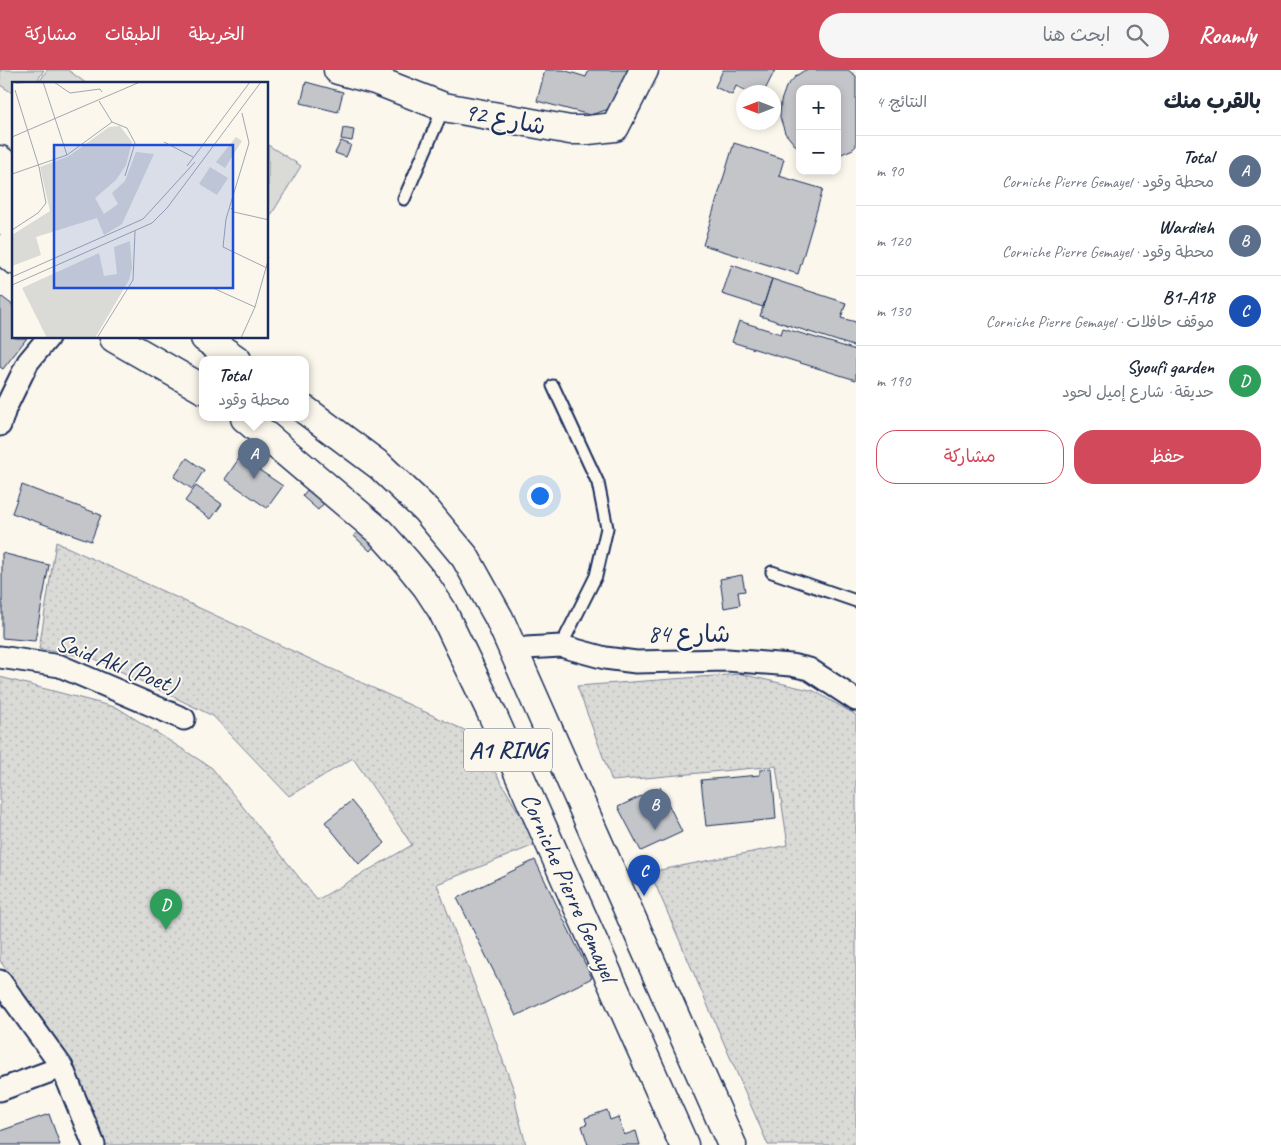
<!DOCTYPE html>
<html lang="ar">
<head>
<meta charset="utf-8">
<style>
	:root { --surface:#fff; --page:#f6f6f7; --text:#1f2937; --muted:#747a83; --line:#e0e1e3; --accent:#d1495b }
	body { margin:0; font-family:Caveat,"Playpen Sans Arabic",sans-serif; background:var(--page); color:var(--text); direction:rtl }
	.controls { position:absolute; right:15px; top:15px; display:grid; overflow:hidden; border-radius:10px; box-shadow:0 2px 8px #0003 }
	.controls button { width:45px; height:45px; display:grid; place-items:center; padding:0; border:0; border-bottom:1px solid var(--line); background:var(--surface); color:var(--text); font:25px sans-serif }
	.compass { position:absolute; left:736px; top:15px; width:45px; height:45px; border-radius:50%; background:var(--surface); box-shadow:0 2px 8px #0003; rotate:270deg }
	.you { position:absolute; left:539px; top:425px; width:18px; height:18px; margin:-12px; border:4px solid #fff; border-radius:50%; background:#1a73e8; box-shadow:0 0 0 8px #1a73e833 }
	.badge { display:grid; place-items:center; width:32px; height:32px; border-radius:50%; background:var(--accent); color:#fff; font-size:16px; font-weight:700 }
	.pin { position:absolute; translate:-50% -41px; filter:drop-shadow(0 1px 2px #0008) }
	.pin::after { content:''; position:absolute; top:26px; width:18px; height:15px; background:inherit; clip-path:polygon(0 0,100% 0,50% 100%) }
	.popup { position:absolute; left:199px; top:286px; width:110px; height:65px; box-sizing:border-box; display:grid; place-content:center; border-radius:10px; background:var(--surface); filter:drop-shadow(0 1px 4px #0005); font-size:16px; white-space:nowrap; color:var(--muted) }
	.popup b { font-size:19px; color:var(--text) }
	.popup::after { content:''; position:absolute; left:50%; top:100%; margin-left:-10px; border:10px solid transparent; border-top-color:var(--surface) }
	.list { margin:0; padding:0; list-style:none }
	h2 { display:flex; justify-content:space-between; align-items:center; height:65px; margin:0; padding:0 20px; font-size:21px }
	h2 small { font-size:16px; font-weight:400; color:var(--muted) }
	.list li { display:grid; grid-template-columns:32px 1fr auto; gap:15px; align-items:center; box-sizing:border-box; height:70px; padding:0 20px; border-top:1px solid var(--line) }
	.list b { display:block; font-size:19px; white-space:nowrap }
	.list p { margin:0; font-size:16px; white-space:nowrap; color:var(--muted) }
	.list em { font-size:16px; font-style:normal; color:var(--muted) }
	.actions { display:flex; gap:10px; padding:15px 20px }
	.actions a { flex:1; padding:11px 0; border:1px solid var(--accent); border-radius:20px; text-align:center; font-size:18px; color:var(--accent) }
	.actions .main { background:var(--accent); color:#fff }
	.icon { flex:none; width:28px; height:28px; fill:none; stroke:currentColor; stroke-width:2; stroke-linecap:round; stroke-linejoin:round }
	.map { position:relative; flex:none; width:856px; height:1075px; overflow:hidden; direction:ltr }
	header { display:flex; align-items:center; gap:30px; box-sizing:border-box; height:70px; padding:0 25px; background:var(--accent); color:#fff }
	header strong { font-size:24px }
	nav { display:flex; gap:28px; margin-inline-start:auto; font-size:18px }
	.search { width:350px; height:45px; background:var(--page); display:flex; align-items:center; gap:12px; box-sizing:border-box; padding:0 18px; border-radius:28px; color:var(--muted); font-size:19px }
	main { display:flex }
	aside { flex:1; background:var(--surface) }
	.map>svg:first-child { display:block }
	.grass { fill:url(#grass-dots); stroke:#7a849a }
	.garden { fill:#dadad7; stroke:#7a849a }
	.building { fill:#c3c5c9; stroke:#1b2f5e }
	.lines { fill:none; stroke-linecap:round; stroke-linejoin:round }
	.lane-casing { stroke:#1b2f5e; stroke-width:15 }
	.street-casing { stroke:#1b2f5e; stroke-width:25 }
	.secondary-casing { stroke:#1b2f5e; stroke-width:31 }
	.highway-casing { stroke:#1b2f5e; stroke-width:31 }
	.lane { stroke:#fbf7ec; stroke-width:11 }
	.street { stroke:#fbf7ec; stroke-width:21 }
	.secondary { stroke:#fbf7ec; stroke-width:28 }
	.highway { stroke:#fbf7ec; stroke-width:28 }
	.labels { text-anchor:middle; dominant-baseline:central; stroke-width:4; stroke-linejoin:round; paint-order:stroke }
	.shield { fill:#fbf7ec; stroke:#5e6b89; stroke-width:1 }
	.shield-label { font-size:24px; font-weight:bold; fill:#1b2f5e }
	.street-label { font-size:25px; fill:#1b2f5e; stroke:#fbf7ec }
	.inset-road { fill:none; stroke:#a1a7b3; stroke-width:1 }
	.view { fill:#1d4ed8; fill-opacity:0.15; stroke:#1d4ed8; stroke-width:2.5 }
	.inset-edge { fill:none; stroke:#1b2f5e; stroke-width:2.5 }
</style>
</head>
<body>
<header>
<strong>Roamly</strong>
<div class="search"><svg class="icon" aria-label="search" viewBox="0 0 24 24"><circle cx="10" cy="10" r="6"/><path d="M15 15l6 6"/></svg>ابحث هنا</div>
<nav><a>الخريطة</a><a>الطبقات</a><a>مشاركة</a></nav>
</header>
<main>
<aside>
<h2>بالقرب منك<small>النتائج: 4</small></h2>
<ul class="list">
<li><span class="badge" style="background:#5c6f8a">A</span><div><b>Total</b><p>محطة وقود · Corniche Pierre Gemayel</p></div><em>90 m</em></li>
<li><span class="badge" style="background:#5c6f8a">B</span><div><b>Wardieh</b><p>محطة وقود · Corniche Pierre Gemayel</p></div><em>120 m</em></li>
<li><span class="badge" style="background:#1a4fb4">C</span><div><b>B1-A18</b><p>موقف حافلات · Corniche Pierre Gemayel</p></div><em>130 m</em></li>
<li><span class="badge" style="background:#2e9e5b">D</span><div><b>Syoufi garden</b><p>حديقة · شارع إميل لحود</p></div><em>190 m</em></li>
</ul>
<div class="actions"><a class="main">حفظ</a><a>مشاركة</a></div>
</aside>
<div class="map">
<svg width="856" height="1075" viewBox="0 0 856 1075">
	<defs>
		<pattern id="grass-dots" width="8" height="8" patternUnits="userSpaceOnUse" patternTransform="scale(1.25)"><rect width="8" height="8" fill="#dadad7"/><path d="M2 2h.1M6 6h.1" fill="none" stroke="#babbbb" stroke-width="1.8" stroke-linecap="round"/></pattern>
	</defs>
	<rect width="100%" height="100%" fill="#fbf7ec"/>
	<filter id="ink" filterUnits="userSpaceOnUse"><feTurbulence type="fractalNoise" baseFrequency=".02" numOctaves="2"/><feDisplacementMap in="SourceGraphic" scale="10" xChannelSelector="R" yChannelSelector="G"/><feConvolveMatrix kernelMatrix="1 2 1 2 8 2 1 2 1" color-interpolation-filters="sRGB"/></filter>
	<g filter="url(#ink)">
		<path class="grass" d="M56,472L473,664L537,774L437,814L515,1023L516,1036L526,1075H101L66,982L0,891V607L118,638L212,698L317,830L412,775L353,688L289,726L213,646L93,588L39,579Z
			M741,604L814,621L856,645V1075H768L650,802L788,775L776,696L612,711L577,616Z"/>
		<path class="garden" d="M0,0H44L35,14H14V24L0,15Z
			M47,0H68L87,14H38Z
			M268,75L301,96L268,150Z"/>
		<path class="building" d="M545,0H563L586,7L589,0H631L617,30L606,40L590,45L537,31Z
			M723,0H775L764,22H749L736,16L732,25L715,17Z
			M805,0H848L856,6V76L853,79L837,86V19H800V78L795,75L785,63L780,47L781,31L786,17L796,6Z
			M306,12L343,22L338,42L301,33Z
			M343,58L354,60L352,71L341,69Z
			M341,71L351,75L346,87L335,83Z
			M734,73L784,89L779,106L823,119L798,204L703,175Z
			M732,195L772,209L763,237L722,224Z
			M772,209L846,233L841,248L856,252V277L760,246Z
			M2,227L14,236V268H27L3,299L0,297V229Z
			M739,251L781,264L783,258L856,280V310L732,272Z
			M240,387L283,416L267,438L225,409Z
			M187,388L204,400L192,419L174,407Z
			M315,411L331,425L318,440L302,426Z
			M22,415L101,445L91,471L12,443Z
			M196,416L222,434L211,449L185,431Z
			M365,453L381,468L370,481L354,466Z
			M2,483L49,495L35,571L2,568Z
			M742,505L745,521L738,522L740,535L724,538L720,509Z
			M772,699L776,749L706,756L701,710L760,705V700Z
			M660,717L682,762L641,781L618,737Z
			M351,731L385,773L359,794L325,752Z
			M535,790L592,908L516,946L457,828Z
			M607,1040L610,1050L618,1047L624,1065L636,1061L640,1075H588L582,1056L587,1054L585,1048Z
			M49,1044L60,1075H0V1061Z"/>
		<g class="lines">
			<g class="lane-casing">
				<path id="lane" d="M404,129L444,37
					M553,316L598,413L607,458L596,506L561,576
					M772,502L856,531"/>
			</g>
			<g class="street-casing">
				<path id="street" d="M0,355L5,339L28,292L48,268
					M516,584L526,578L561,576L605,588L636,592L727,590L791,595L809,599L856,630
					M0,587L60,596L184,649
					M0,911L62,997L94,1075
					M0,1020L62,997"/>
			</g>
			<g class="secondary-casing">
				<path id="secondary" d="M338,0L375,10L444,37L570,60H588L615,57L644,0"/>
			</g>
			<g class="highway-casing">
				<path id="highway" d="M0,90L14,101
					M0,117L14,127
					M0,147L14,157
					M0,179L14,190
					M114,268L203,319
					M205,268L237,290
					M305,340L380,396L426,440L465,487L499,548L732,1075
					M245,348L380,462L406,491L427,517L442,540L493,646L684,1075"/>
			</g>
			<use href="#lane" class="lane"/>
			<use href="#street" class="street"/>
			<use href="#secondary" class="secondary"/>
			<use href="#highway" class="highway"/>
		</g>
	</g>
	<g class="labels">
		<rect class="shield" x="464" y="658.5" width="88" height="43" rx="4"/>
		<g class="shield-label">
			<text x="508" y="680">A1 RING</text>
		</g>
		<g class="street-label">
			<text transform="translate(505 49) rotate(11)">شارع 92</text>
			<text x="689" y="564">شارع 84</text>
			<text transform="translate(117 594) rotate(21)">Said Akl (Poet)</text>
			<text transform="translate(569 817) rotate(66)">Corniche Pierre Gemayel</text>
		</g>
	</g>
	<g transform="translate(12 12)">
		<rect width="256" height="256" fill="#fbf7ec"/>
		<path d="M108,44L120,60L114,83L104,98L83,116L92,132L106,122L100,111L113,99L124,70L142,72L110,142L92,153L85,136L24,155L29,173L0,184V153L38,129L28,85L57,74L97,45ZM118,159L120,186L117,198L83,256H35L10,206L87,171L92,194L105,192L102,165Z" fill="#dadad7"/>
		<path d="M224,55L230,59L213,86L204,80ZM198,85L216,96L205,113L187,102Z" fill="#dadad7"/>
		<path class="inset-road" d="M31,0L55,73M42,0L58,11L88,7L90,10M4,1L25,0M87,19L100,40M230,31L237,61L214,137L211,165L257,187M100,40L115,46L123,61L113,94M0,55L128,0M152,60L181,75M175,84L238,0M0,92L55,73L100,40M219,126L222,130L257,138M0,148L26,131L34,121L27,85L3,8M0,195L131,137L183,80M0,203L140,141L155,126L249,0M201,206L243,225M85,256L121,198L123,149M229,256L243,225L257,175"/>
		<path class="view" d="M42,63H221V206H42Z"/>
		<rect width="256" height="256" class="inset-edge"/>
	</g>
</svg>
<div class="controls">
<button>+</button>
<button>−</button>
</div>
<svg class="compass" viewBox="-18 -18 36 36"><path d="M0-13l5 13h-10z" fill="#e53935"/><path d="M0 13l5-13h-10z" fill="#747a83"/></svg>
<div class="you"></div>
<div class="pin badge" style="left:254px;top:409px;background:#5c6f8a">A</div>
<div class="popup"><b>Total</b>محطة وقود</div>
<div class="pin badge" style="left:655px;top:760px;background:#5c6f8a">B</div>
<div class="pin badge" style="left:644px;top:826px;background:#1a4fb4">C</div>
<div class="pin badge" style="left:166px;top:860px;background:#2e9e5b">D</div>
</div>
</main>
</body>
</html>
